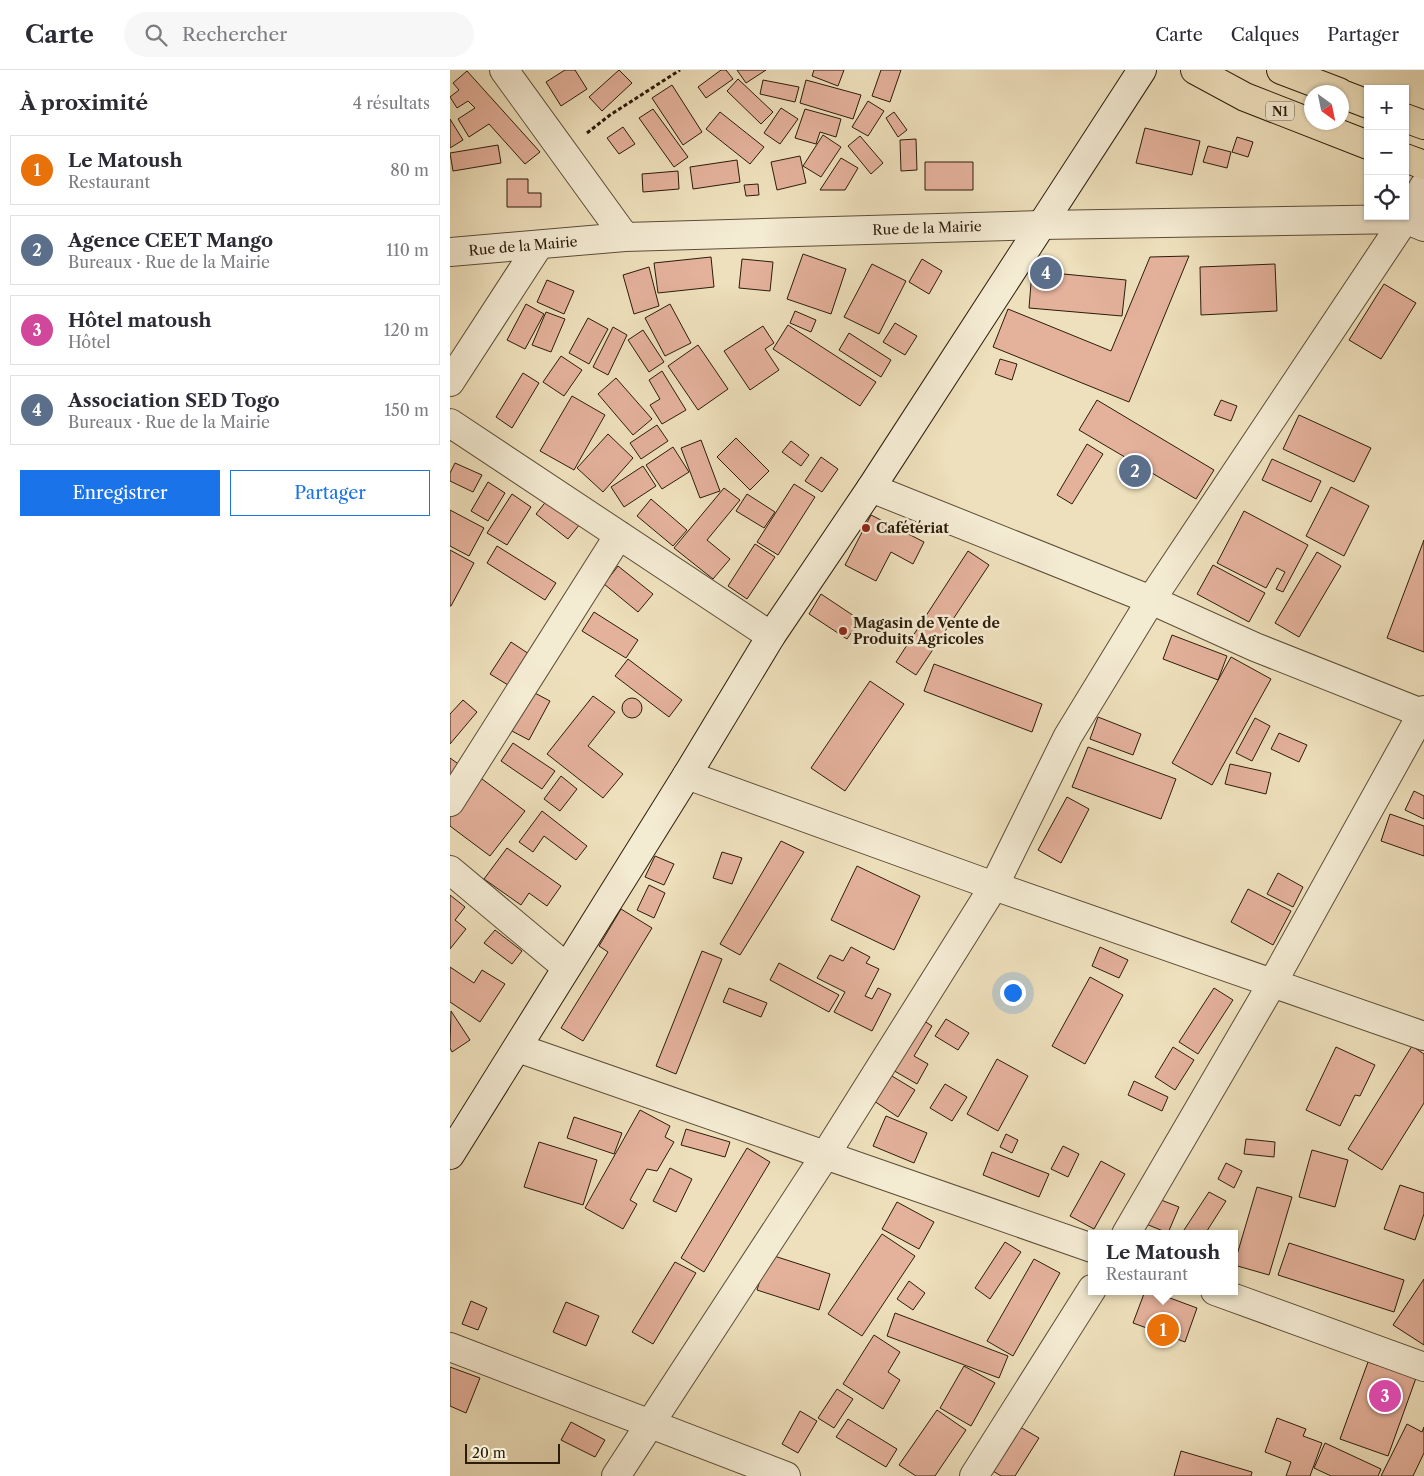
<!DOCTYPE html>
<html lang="fr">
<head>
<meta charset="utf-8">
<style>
	:root { --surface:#fff; --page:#f7f7f7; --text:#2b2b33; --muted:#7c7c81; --line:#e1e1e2; --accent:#1a73e8 }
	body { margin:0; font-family:"Libre Caslon Text",serif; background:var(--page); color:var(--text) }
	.controls { position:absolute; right:15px; top:15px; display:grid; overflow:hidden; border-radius:0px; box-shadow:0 1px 4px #0004 }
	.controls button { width:45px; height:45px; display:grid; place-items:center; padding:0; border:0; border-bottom:1px solid var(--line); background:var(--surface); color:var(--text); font:25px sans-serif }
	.compass { position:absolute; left:854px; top:15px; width:45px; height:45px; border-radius:50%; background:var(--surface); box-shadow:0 1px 4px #0004; rotate:147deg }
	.scale { position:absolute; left:15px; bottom:12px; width:95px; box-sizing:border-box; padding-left:5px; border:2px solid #2c1c0a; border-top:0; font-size:14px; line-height:18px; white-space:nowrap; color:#2c1c0a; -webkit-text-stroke:4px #f4ebd3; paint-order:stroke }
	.you { position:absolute; left:562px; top:922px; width:18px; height:18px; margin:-12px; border:4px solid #fff; border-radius:50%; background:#1a73e8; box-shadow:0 0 0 8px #1a73e833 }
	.badge { display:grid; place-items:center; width:32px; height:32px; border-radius:50%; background:var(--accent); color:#fff; font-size:16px; font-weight:700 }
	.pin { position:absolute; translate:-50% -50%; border:2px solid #fff; box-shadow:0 1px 5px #0006 }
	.popup { position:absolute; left:638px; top:1160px; width:150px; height:65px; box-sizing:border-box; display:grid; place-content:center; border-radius:0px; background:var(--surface); filter:drop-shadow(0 1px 4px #0005); font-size:16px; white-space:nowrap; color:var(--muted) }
	.popup b { font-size:19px; color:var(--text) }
	.popup::after { content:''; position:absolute; left:50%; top:100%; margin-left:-10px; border:10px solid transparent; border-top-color:var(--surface) }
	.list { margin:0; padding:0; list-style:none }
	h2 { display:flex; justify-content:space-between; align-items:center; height:65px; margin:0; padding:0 20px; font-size:21px }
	h2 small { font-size:16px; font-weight:400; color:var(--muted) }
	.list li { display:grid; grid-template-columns:32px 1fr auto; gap:15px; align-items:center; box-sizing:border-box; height:70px; margin:0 10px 10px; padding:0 10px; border:1px solid var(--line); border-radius:0px }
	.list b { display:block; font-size:19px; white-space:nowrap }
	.list p { margin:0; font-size:16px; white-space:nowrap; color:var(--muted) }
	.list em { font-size:16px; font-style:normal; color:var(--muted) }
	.actions { display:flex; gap:10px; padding:15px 20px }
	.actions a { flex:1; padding:11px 0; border:1px solid var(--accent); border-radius:0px; text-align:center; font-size:18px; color:var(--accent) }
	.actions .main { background:var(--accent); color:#fff }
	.icon { flex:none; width:28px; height:28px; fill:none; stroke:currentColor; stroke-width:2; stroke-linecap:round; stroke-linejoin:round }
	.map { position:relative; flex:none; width:974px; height:1406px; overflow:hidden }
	header { display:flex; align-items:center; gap:30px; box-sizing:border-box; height:70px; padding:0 25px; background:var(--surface); border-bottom:1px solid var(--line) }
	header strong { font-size:24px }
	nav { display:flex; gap:28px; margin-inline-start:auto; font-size:18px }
	.search { width:350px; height:45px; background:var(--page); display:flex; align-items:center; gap:12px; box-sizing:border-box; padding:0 18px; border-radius:28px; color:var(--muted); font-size:19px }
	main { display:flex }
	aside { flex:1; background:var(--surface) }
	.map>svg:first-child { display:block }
	.building { fill:#e4b19b; stroke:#2c1c0a }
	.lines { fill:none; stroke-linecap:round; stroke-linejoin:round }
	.minor-casing { stroke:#5c4d36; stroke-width:30 }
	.secondary-casing { stroke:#2c1c0a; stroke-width:30 }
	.trunk-casing { stroke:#2c1c0a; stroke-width:30 }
	.path { stroke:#2c1c0a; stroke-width:3; stroke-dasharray:4 2.5; stroke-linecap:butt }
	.minor { stroke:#f4ebd3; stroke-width:28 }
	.secondary { stroke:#f4ebd3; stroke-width:28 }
	.trunk { stroke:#eee0bc; stroke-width:28 }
	.poi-dot { fill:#8f2418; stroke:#f4ebd3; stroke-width:2 }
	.labels { text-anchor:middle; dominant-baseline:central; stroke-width:5; stroke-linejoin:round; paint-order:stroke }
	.shield { fill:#f4ebd3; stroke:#685a46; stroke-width:1 }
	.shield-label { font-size:12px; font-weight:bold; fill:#2c1c0a }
	.street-label { font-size:14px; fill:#2c1c0a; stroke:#f4ebd3 }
	.poi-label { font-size:14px; font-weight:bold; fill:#2c1c0a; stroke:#f4ebd3; text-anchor:start }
</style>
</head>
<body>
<header>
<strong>Carte</strong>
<div class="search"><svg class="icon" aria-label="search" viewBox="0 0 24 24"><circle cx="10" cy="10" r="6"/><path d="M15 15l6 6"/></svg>Rechercher</div>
<nav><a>Carte</a><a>Calques</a><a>Partager</a></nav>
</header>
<main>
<aside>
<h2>À proximité<small>4 résultats</small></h2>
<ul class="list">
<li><span class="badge" style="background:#e8710a">1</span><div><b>Le Matoush</b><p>Restaurant</p></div><em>80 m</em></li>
<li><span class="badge" style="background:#5c6f8a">2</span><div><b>Agence CEET Mango</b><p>Bureaux · Rue de la Mairie</p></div><em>110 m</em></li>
<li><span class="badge" style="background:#d1479c">3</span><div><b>Hôtel matoush</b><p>Hôtel</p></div><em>120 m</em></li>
<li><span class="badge" style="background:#5c6f8a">4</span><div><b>Association SED Togo</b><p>Bureaux · Rue de la Mairie</p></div><em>150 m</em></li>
</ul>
<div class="actions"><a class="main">Enregistrer</a><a>Partager</a></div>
</aside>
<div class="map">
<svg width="974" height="1406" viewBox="0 0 974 1406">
	<rect width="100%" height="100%" fill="#eee0bc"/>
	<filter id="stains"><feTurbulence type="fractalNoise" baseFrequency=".004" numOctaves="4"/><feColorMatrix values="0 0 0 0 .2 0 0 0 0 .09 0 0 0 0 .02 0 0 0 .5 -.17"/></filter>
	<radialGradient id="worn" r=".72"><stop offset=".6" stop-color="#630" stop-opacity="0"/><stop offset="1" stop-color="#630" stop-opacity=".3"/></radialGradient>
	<path class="building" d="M115,0H125L137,19L111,36L96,12Z
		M169,0L182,13L152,41L139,27Z
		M271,0H276L283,9L256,28L248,17Z
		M287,0H316L296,13Z
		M364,0H394L388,16L362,6Z
		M431,0H451L440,32L422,26Z
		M17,1L90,82L75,94L39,54L19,67L8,49L25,38L18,31L7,38L0,27L9,20L3,13Z
		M288,9L323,42L311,54L277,21Z
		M313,10L349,17L345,32L310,24Z
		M356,10L411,25L403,49L350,33Z
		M222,15L252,62L233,75L202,28Z
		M418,31L434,41L418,66L402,57Z
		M331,38L348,49L330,74L314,63Z
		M203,39L238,87L224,97L189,48Z
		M355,39L391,49L386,67L370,62L366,74L345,68Z
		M270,42L314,77L300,94L256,59Z
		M444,42L457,60L448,67L436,48Z
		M0,49L13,70L0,78Z
		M173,57L185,74L169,84L157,68Z
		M695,58L750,71L742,105L686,93Z
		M373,65L391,77L371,107L353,96Z
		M410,66L433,93L421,104L398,76Z
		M787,67L803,72L798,87L782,82Z
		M466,69L467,100L451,101L450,70Z
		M48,75L51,93L3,101L0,83Z
		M758,76L781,82L777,98L753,92Z
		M350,86L356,113L327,120L321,92Z
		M391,88L408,98L395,120H370Z
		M287,90L290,112L243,119L240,97Z
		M475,92H523V120H475Z
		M228,101L229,119L193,122L192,104Z
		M57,109H78V123H91V137H57Z
		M308,114L309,125L296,126L294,115Z
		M353,184L396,199L381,244L337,229Z
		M739,186L679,332L543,277L558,239L661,281L700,187Z
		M261,187L264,217L208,223L204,193Z
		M292,189L323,192L320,221L289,218Z
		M472,189L492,201L479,224L459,212Z
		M422,194L456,211L429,264L394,247Z
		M825,194L827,241L751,245L750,197Z
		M199,197L209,236L184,244L173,205Z
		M582,201L676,210L672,246L579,238Z
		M97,210L124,221L114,244L87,232Z
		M934,214L966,233L931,289L899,270Z
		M76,234L94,244L75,279L57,270Z
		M220,234L241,273L215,286L195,248Z
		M345,241L366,250L361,262L340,253Z
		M96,242L115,249L101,282L82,275Z
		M138,248L158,259L139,294L119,283Z
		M445,253L467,266L455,285L433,272Z
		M338,255L426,312L410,336L323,279Z
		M313,256L324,273L315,279L329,300L300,320L274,281Z
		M163,257L177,265L158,305L143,297Z
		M193,260L214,292L199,302L178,270Z
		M399,263L441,290L431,307L389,280Z
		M248,275L278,319L248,340L218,296Z
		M111,286L132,300L114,326L93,312Z
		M550,289L567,294L562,310L545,304Z
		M212,301L236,340L212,354L200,335L210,329L199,310Z
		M73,303L89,313L62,358L46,347Z
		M166,308L202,349L183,365L148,324Z
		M122,326L155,345L124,400L90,381Z
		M647,330L764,400L746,429L629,360Z
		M771,330L787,336L781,351L764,345Z
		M849,345L921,378L904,412L833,379Z
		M207,355L218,371L191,389L180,373Z
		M158,364L183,388L153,422L127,398Z
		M286,368L319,401L300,420L267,387Z
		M251,370L270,421L250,428L231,378Z
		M341,371L359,385L351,396L332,382Z
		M637,374L653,384L622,434L607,425Z
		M223,377L239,402L212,419L196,395Z
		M371,387L388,399L372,422L355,411Z
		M822,389L871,411L861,432L812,410Z
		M5,393L32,405L23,422L0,411V403Z
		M193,396L206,416L174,437L161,417Z
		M38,412L55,423L38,451L21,441Z
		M344,414L365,427L328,485L307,472Z
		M881,417L919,436L894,486L856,466Z
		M274,418L290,430L257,470L280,489L263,509L224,478Z
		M62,424L81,437L57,475L37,463Z
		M297,424L325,442L314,458L286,441Z
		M98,429L130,454L118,469L86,444Z
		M201,429L237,460L223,476L187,446Z
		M0,440L34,458L19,486L0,476Z
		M794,441L858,475L833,522L826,519L835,502L827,498L816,518L767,493Z
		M421,445L474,472L463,494L441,482L426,511L395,495Z
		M974,470V582L937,568Z
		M305,474L325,487L297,529L278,516Z
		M47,476L106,513L95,530L37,493Z
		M0,480L24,493L1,536H0Z
		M518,481L539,495L466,605L446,592Z
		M867,482L891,496L849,567L825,553Z
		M763,495L815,523L799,552L747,524Z
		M168,496L203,524L188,542L154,514Z
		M371,524L410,550L397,569L359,544Z
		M144,542L188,570L176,588L132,561Z
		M722,565L777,586L768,610L713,589Z
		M61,572L79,584L58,615L40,604Z
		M781,587L821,609L762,715L722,693Z
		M178,589L232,630L219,647L165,606Z
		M484,594L592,634L582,662L474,621Z
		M420,611L454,634L395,721L361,698Z
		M81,621L100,631L79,670L60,660Z
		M143,626L165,642L138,676L173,704L153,728L97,684Z
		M172 638a10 10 0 1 1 20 0a10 10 0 1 1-20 0Z
		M13,630L27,642L0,674V644Z
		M648,647L691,664L683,685L640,669Z
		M805,648L820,656L802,691L786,683Z
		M829,663L857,675L849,692L821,679Z
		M63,673L105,701L92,719L51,691Z
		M638,677L726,709L711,749L622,717Z
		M0,688L14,698L0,714Z
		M780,694L821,703L816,724L775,714Z
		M28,706L75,741L40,786L0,756V743Z
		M111,706L127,719L110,741L94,729Z
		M964,721L974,726V749L955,740Z
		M617,727L639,739L611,793L588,780Z
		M92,741L137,776L126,790L94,766L83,782L69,772Z
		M940,744L974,756V786L931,771Z
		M331,771L354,782L290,885L270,874Z
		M57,778L111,816L97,836L79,823L71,835L34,809Z
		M272,782L292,788L282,814L263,808Z
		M205,786L224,794L214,815L195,807Z
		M407,796L470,826L444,880L381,850Z
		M828,803L853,817L843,837L817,824Z
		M199,815L215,823L204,848L187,840Z
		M798,819L841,841L823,875L781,852Z
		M0,825L15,837L5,850L16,859L0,879Z
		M171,839L202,858L133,971L111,958L158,882L149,876Z
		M45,860L72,881L62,894L34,873Z
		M401,877L420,887L416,893L429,899L415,926L422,929L428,918L441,924L422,961L384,942L395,922L367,908L380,885L393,891Z
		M650,877L678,890L669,908L642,896Z
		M252,881L272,889L226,1004L206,996Z
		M329,893L389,925L379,942L320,910Z
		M0,897L24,913L32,900L55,914L30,952L0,932Z
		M640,907L673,925L635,994L602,976Z
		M279,918L317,933L311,947L273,932Z
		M764,918L783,930L748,984L729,972Z
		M1,941L20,970L2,982L0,978Z
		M471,949L482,956L464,986L478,994L467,1014L441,999Z
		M496,949L519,963L508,980L485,966Z
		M962,976L974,984V1033L932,1100L898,1079Z
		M723,977L744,990L725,1020L705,1007Z
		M886,977L925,995L910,1026L905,1025L890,1056L856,1040Z
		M547,989L578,1006L548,1061L517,1044Z
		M437,1003L465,1020L448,1047L421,1029Z
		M684,1011L718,1027L712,1041L678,1025Z
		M495,1014L517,1027L502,1051L480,1038Z
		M190,1040L220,1056L215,1067L224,1072L207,1101L197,1099L180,1130L187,1134L173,1159L135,1138Z
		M436,1046L477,1063L464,1093L423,1076Z
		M124,1047L172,1063L164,1084L117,1068Z
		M236,1059L280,1072L275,1087L231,1075Z
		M556,1064L568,1070L562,1083L550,1077Z
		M796,1069L825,1072L824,1087L794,1084Z
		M89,1072L147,1090L133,1135L74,1117Z
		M613,1076L629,1084L618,1107L601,1099Z
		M297,1078L320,1092L254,1202L231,1188Z
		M862,1080L898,1090L885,1137L849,1127Z
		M542,1082L599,1104L589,1127L533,1105Z
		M651,1091L675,1104L644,1159L620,1146Z
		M776,1093L792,1101L784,1118L768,1109Z
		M220,1098L242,1109L226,1142L203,1131Z
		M950,1115L974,1123V1144L965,1170L934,1159Z
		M807,1117L842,1127L819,1205L784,1195Z
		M759,1122L776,1131L755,1164H740L734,1160Z
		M706,1128L729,1137L718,1163L696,1154Z
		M447,1132L484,1152L469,1179L432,1159Z
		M432,1164L465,1186L412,1266L378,1244Z
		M555,1172L571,1182L540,1229L525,1218Z
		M839,1173L954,1210L944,1242L828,1205Z
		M318,1184L380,1204L369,1240L307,1220Z
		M584,1189L610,1203L563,1286L537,1271Z
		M225,1192L246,1203L203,1274L182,1262Z
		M974,1209V1275L943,1255Z
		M459,1211L475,1223L463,1240L447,1229Z
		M695,1221H701L747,1238L735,1272L683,1253Z
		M21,1231L37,1238L28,1260L12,1254Z
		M116,1232L149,1246L136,1276L103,1262Z
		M445,1243L558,1286L549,1308L437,1266Z
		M424,1265L450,1282L438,1302L450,1310L433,1339L393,1314Z
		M918,1292L966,1308L938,1386L890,1369Z
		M514,1296L545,1313L521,1356L490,1338Z
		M0,1297L30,1308L16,1343L0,1336Z
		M387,1319L403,1329L384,1358L368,1348Z
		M487,1340L516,1360L485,1406H466L449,1395Z
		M350,1341L367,1351L348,1383L332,1374Z
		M827,1348L856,1359L853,1366L872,1373L860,1406H836L841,1392L815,1382Z
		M398,1349L447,1379L436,1397L386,1367Z
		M121,1352L155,1370L145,1387L111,1370Z
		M957,1354L972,1362L974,1357V1383L963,1406H931Z
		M570,1357L589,1368L565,1406H551L543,1401Z
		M875,1373L931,1399L928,1406H881L864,1398Z
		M731,1381L802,1402L801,1406H724Z"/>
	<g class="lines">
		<g class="minor-casing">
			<path id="minor" d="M54,0L175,167
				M0,182L175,167L591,155L955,149L974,157
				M0,312L89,175
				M0,353L321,566
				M421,418L701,530L805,577L974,644
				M237,705L544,816L974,966
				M0,732L169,465
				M0,800L116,897
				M68,978L642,1178
				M676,1164L823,912L974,640
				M765,1221L974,1297
				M0,1277L336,1406
				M166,1406L376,1084L544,816L618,666L701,530L955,149L974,116
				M524,1406L642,1219"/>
		</g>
		<g class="secondary-casing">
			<path id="secondary" d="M0,1085L237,705L321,566L421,418L692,0"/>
		</g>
		<g class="trunk-casing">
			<path id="trunk" d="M745,0L795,27L918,75
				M831,0L889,22
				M892,24L918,34
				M955,48L974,55
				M955,88L974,95"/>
		</g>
		<path class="path" d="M137,63L160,45L230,0"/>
		<use href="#minor" class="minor"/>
		<use href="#secondary" class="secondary"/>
		<use href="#trunk" class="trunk"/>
	</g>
	<g class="poi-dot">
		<circle cx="416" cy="458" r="5"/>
		<circle cx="393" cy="561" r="5"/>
	</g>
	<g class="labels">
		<rect class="shield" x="816" y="31.5" width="28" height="19" rx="4"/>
		<g class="shield-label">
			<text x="830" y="41">N1</text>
		</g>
		<g class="street-label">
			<text transform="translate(477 158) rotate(-2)">Rue de la Mairie</text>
			<text transform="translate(73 176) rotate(-5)">Rue de la Mairie</text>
		</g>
		<g class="poi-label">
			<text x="426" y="458">Cafétériat</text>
			<text x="403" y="553">Magasin de Vente de<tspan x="403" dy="16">Produits Agricoles</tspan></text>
		</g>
	</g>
	<rect width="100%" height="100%" filter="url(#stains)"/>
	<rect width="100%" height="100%" fill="url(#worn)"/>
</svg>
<div class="controls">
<button>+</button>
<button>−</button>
<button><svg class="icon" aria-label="locate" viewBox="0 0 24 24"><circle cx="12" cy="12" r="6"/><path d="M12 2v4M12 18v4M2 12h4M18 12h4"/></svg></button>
</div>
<svg class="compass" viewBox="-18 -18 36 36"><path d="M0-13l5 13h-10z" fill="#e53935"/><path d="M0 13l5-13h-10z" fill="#7c7c81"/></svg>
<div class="scale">20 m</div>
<div class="you"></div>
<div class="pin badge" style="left:713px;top:1260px;background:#e8710a">1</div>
<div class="popup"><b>Le Matoush</b>Restaurant</div>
<div class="pin badge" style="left:685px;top:401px;background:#5c6f8a">2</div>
<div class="pin badge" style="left:935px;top:1326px;background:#d1479c">3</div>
<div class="pin badge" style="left:596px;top:203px;background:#5c6f8a">4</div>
</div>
</main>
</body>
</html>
